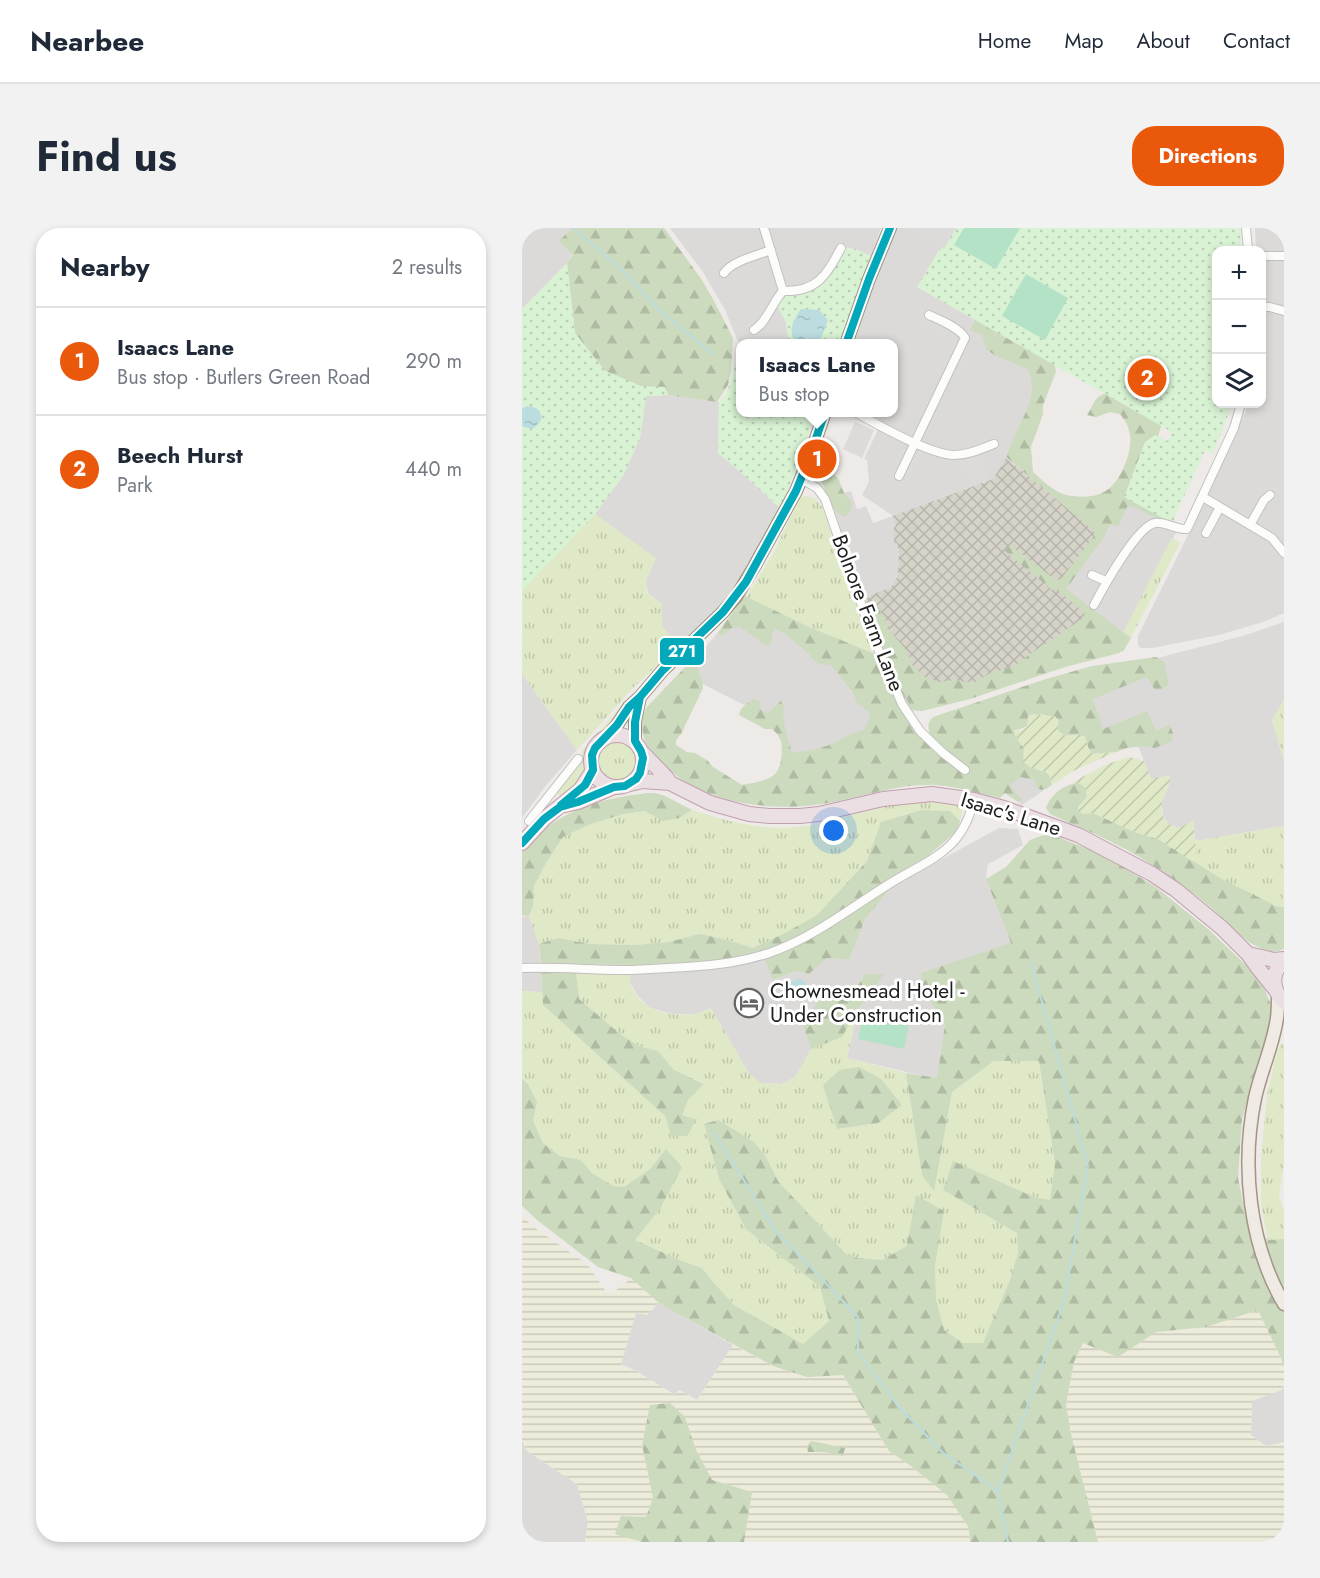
<!DOCTYPE html>
<html lang="en">
<head>
<meta charset="utf-8">
<style>
	:root { --surface:#fff; --page:#f2f2f3; --text:#1f2937; --muted:#747a83; --line:#e0e1e3; --accent:#ea580c }
	body { margin:0; font-family:Jost,sans-serif; background:var(--page); color:var(--text) }
	.controls { position:absolute; right:18px; top:18px; display:grid; overflow:hidden; border-radius:12px; box-shadow:0 3px 9px #0003 }
	.controls button { width:54px; height:54px; display:grid; place-items:center; padding:0; border:0; border-bottom:2px solid var(--line); background:var(--surface); color:var(--text); font:30px sans-serif }
	.you { position:absolute; left:312px; top:603px; width:21px; height:21px; margin:-15px; border:4px solid #fff; border-radius:50%; background:#1a73e8; box-shadow:0 0 0 9px #1a73e833 }
	.badge { display:grid; place-items:center; width:39px; height:39px; border-radius:50%; background:var(--accent); color:#fff; font-size:20px; font-weight:700 }
	.pin { position:absolute; translate:-50% -50%; border:3px solid #fff; box-shadow:0 2px 6px #0006 }
	.popup { position:absolute; left:214px; top:111px; width:162px; height:78px; box-sizing:border-box; display:grid; place-content:center; border-radius:12px; background:var(--surface); filter:drop-shadow(0 2px 4px #0005); font-size:20px; white-space:nowrap; color:var(--muted) }
	.popup b { font-size:22px; color:var(--text) }
	.popup::after { content:''; position:absolute; left:50%; top:100%; margin-left:-12px; border:12px solid transparent; border-top-color:var(--surface) }
	.list { margin:0; padding:0; list-style:none }
	h2 { display:flex; justify-content:space-between; align-items:center; height:78px; margin:0; padding:0 24px; font-size:26px }
	h2 small { font-size:20px; font-weight:400; color:var(--muted) }
	.list li { display:grid; grid-template-columns:39px 1fr auto; gap:18px; align-items:center; box-sizing:border-box; height:108px; padding:0 24px; border-top:2px solid var(--line) }
	.list b { display:block; font-size:22px; white-space:nowrap }
	.list p { margin:0; font-size:20px; white-space:nowrap; color:var(--muted) }
	.list em { font-size:20px; font-style:normal; color:var(--muted) }
	.icon { flex:none; width:33px; height:33px; fill:none; stroke:currentColor; stroke-width:2; stroke-linecap:round; stroke-linejoin:round }
	.map { position:relative; flex:none; width:762px; height:1314px; overflow:hidden; border-radius:24px }
	header { display:flex; align-items:center; gap:36px; box-sizing:border-box; height:84px; padding:0 30px; background:var(--surface); border-bottom:2px solid var(--line) }
	header strong { font-size:28px }
	nav { display:flex; gap:33px; margin-inline-start:auto; font-size:21px }
	.intro { display:flex; align-items:center; justify-content:space-between; box-sizing:border-box; height:144px; padding:0 36px }
	h1 { margin:0; font-size:42px }
	.button { padding:15px 27px; border-radius:24px; background:var(--accent); color:#fff; font-size:21px; font-weight:700 }
	main { display:flex; gap:36px; padding:0 36px }
	aside { flex:1; background:var(--surface); border-radius:24px; box-shadow:0 3px 9px #0003 }
	.map>svg:first-child { display:block }
	.residential { fill:#dcdad8 }
	.construction { fill:url(#construction-cross-hatch) }
	.farmland { fill:url(#farmland-rules) }
	.grass { fill:url(#grass-tufts); fill-rule:evenodd }
	.forest { fill:url(#forest-firs) }
	.park { fill:url(#park-dots) }
	.garden { fill:url(#garden-furrows) }
	.pitch { fill:#b4e2c7 }
	.parking { fill:#dddbda }
	.water { fill:url(#water-ripples) }
	.lines { fill:none; stroke-linecap:round; stroke-linejoin:round }
	.stream { stroke:#bbdddf; stroke-width:2 }
	.street-casing { stroke:#c2c1bf; stroke-width:10 }
	.secondary-casing { stroke:#979480; stroke-width:14 }
	.primary-casing { stroke:#a39484; stroke-width:15 }
	.highway-casing { stroke:#c29fae; stroke-width:16 }
	.street { stroke:#fcfcfb; stroke-width:8 }
	.secondary { stroke:#f3f2ea; stroke-width:10 }
	.primary { stroke:#f0eae5; stroke-width:12 }
	.highway { stroke:#eadfe2; stroke-width:14 }
	.bus-1-casing { stroke:#fff; stroke-width:12 }
	.bus-1 { stroke:#03a8ba; stroke-width:8 }
	.labels { text-anchor:middle; dominant-baseline:central; stroke-width:6; stroke-linejoin:round; paint-order:stroke }
	.street-label { font-size:21px; fill:#1e1e1e; stroke:#fff }
	.poi-label { font-size:21px; fill:#1e1e1e; stroke:#fff; text-anchor:start }
	.line-badge { stroke:#fff; stroke-width:2 }
	.badge-label { font-size:16px; text-anchor:middle; font-weight:bold; fill:#fff }
</style>
</head>
<body>
<header>
<strong>Nearbee</strong>
<nav><a>Home</a><a>Map</a><a>About</a><a>Contact</a></nav>
</header>
<div class="intro"><h1>Find us</h1><a class="button">Directions</a></div>
<main>
<aside>
<h2>Nearby<small>2 results</small></h2>
<ul class="list">
<li><span class="badge">1</span><div><b>Isaacs Lane</b><p>Bus stop · Butlers Green Road</p></div><em>290 m</em></li>
<li><span class="badge">2</span><div><b>Beech Hurst</b><p>Park</p></div><em>440 m</em></li>
</ul>
</aside>
<div class="map">
<svg width="762" height="1314" viewBox="0 0 762 1314">
	<defs>
		<pattern id="construction-cross-hatch" width="8" height="8" patternUnits="userSpaceOnUse" patternTransform="scale(1.5)"><rect width="8" height="8" fill="#d6d3c9"/><path d="M0 0l8 8M0 8l8-8" fill="none" stroke="#b7b5ac"/></pattern>
		<pattern id="farmland-rules" width="6" height="5" patternUnits="userSpaceOnUse" patternTransform="scale(1.5)"><rect width="6" height="5" fill="#edebda"/><path d="M0 2.5h6" fill="none" stroke="#cbc9bb"/></pattern>
		<pattern id="grass-tufts" width="24" height="20" patternUnits="userSpaceOnUse" patternTransform="scale(1.5)"><rect width="24" height="20" fill="#dfe9c7"/><path d="M3 7l-1-3M5 7V3M7 7l1-3M15 17l-1-3M17 17v-4M19 17l1-3" fill="none" stroke="#bfc7aa"/></pattern>
		<pattern id="forest-firs" width="22" height="20" patternUnits="userSpaceOnUse" patternTransform="scale(1.5)"><rect width="22" height="20" fill="#ccdabd"/><path d="M5 1l3.5 6h-7zM16 11l3.5 6h-7z" fill="#afbba2"/></pattern>
		<pattern id="park-dots" width="8" height="8" patternUnits="userSpaceOnUse" patternTransform="scale(1.5)"><rect width="8" height="8" fill="#d8f2d3"/><path d="M2 2h.1M6 6h.1" fill="none" stroke="#b9cfb5" stroke-width="1.8" stroke-linecap="round"/></pattern>
		<pattern id="garden-furrows" width="10" height="10" patternUnits="userSpaceOnUse" patternTransform="scale(1.5)"><rect width="10" height="10" fill="#dfe9c7"/><path d="M-1 1l2-2M0 10L10 0M9 11l2-2" fill="none" stroke="#bfc7aa"/></pattern>
		<pattern id="water-ripples" width="26" height="14" patternUnits="userSpaceOnUse" patternTransform="scale(1.5)"><rect width="26" height="14" fill="#bbdddf"/><path d="M2 4q2-2 4 0t4 0M15 11q2-2 4 0t4 0" fill="none" stroke="#a0bdbf"/></pattern>
	</defs>
	<rect width="100%" height="100%" fill="#edeae7"/>
	<path class="residential" d="M0,0H67L45,35L0,81Z
		M148,0H359L349,28L333,21L323,20L313,40L300,55L278,66H265L264,94L267,115L218,116L214,109L203,82L181,44Z
		M375,0H386L419,19L396,59L529,135L484,230L471,251L372,288L374,297L372,315H375L377,323L376,345L374,352L369,359L353,365L345,369L342,358L336,353L308,269L329,263L335,281L344,278L351,295L371,288L340,267L347,254L345,232L342,231L360,193L347,185L372,184V116L332,115L358,39Z
		M733,0H762V385L741,394L697,407L630,420H619L616,417V408L668,303L724,183L725,176H740V22H734Z
		M146,167L197,174L196,225L229,253L258,281L208,369L156,418L140,398V376L126,365L124,353L73,286L101,248L118,210L124,168Z
		M602,269L657,299L601,405L543,360Z
		M215,382L287,399L382,499L277,535L265,528L257,491L226,479L161,446Z
		M762,394V472L750,492L762,534V598L680,612H673L671,592L661,599H654L647,596L641,588L640,578L641,571L647,557L629,551L617,520L581,504L569,470L620,434L724,407Z
		M0,446L55,522L25,556L0,590Z
		M506,542L521,563L500,577L475,558Z
		M477,600L496,601L501,617L466,636L464,651L489,715L400,762L423,796L415,851L325,830L336,781L361,746H343L337,756L326,766L280,795L289,821L273,849L259,856L238,855L226,844L189,780L173,786H150L128,780L115,767L107,752L108,747L200,740L243,730L252,752L274,743L287,746L305,730L327,732L343,691L367,662L422,630Z
		M7,688L17,716L20,764L0,763V689Z
		M137,1075L211,1117L175,1172L157,1162L153,1167L116,1144L99,1136L114,1084L125,1087Z
		M762,1160V1214L744,1218L729,1207L730,1173Z
		M0,1212L5,1223L55,1256L66,1294L63,1314H0Z"/>
	<path class="construction" d="M484,230L581,308L543,360L601,405L390,482L381,467L370,441L344,373V371L349,367L369,359L374,352L376,345L377,323L375,315H372V300L374,297L371,288L471,251Z"/>
	<path class="farmland" d="M0,988L10,998L65,1036L87,1068L109,1050L137,1075L125,1087L114,1085L99,1137L116,1144L153,1167L157,1162L175,1172L211,1117L251,1138L285,1149L321,1147L367,1223L389,1238L425,1266L447,1300L448,1314H222L230,1264L190,1252L174,1222L163,1189L128,1177L120,1217L131,1270L124,1289L99,1288L94,1305L120,1314H63L66,1294L55,1256L5,1223L0,1212Z
		M736,1082L759,1130L762,1139V1157L760,1162L730,1173L729,1207L744,1218L762,1214V1314H576L549,1206L544,1176L552,1134L561,1115L596,1129L634,1104L684,1099Z"/>
	<path class="grass" d="M45,35L53,105L146,167L124,168L118,210L101,248L73,286L134,330L124,353L125,365L140,376V398L156,418L111,460L55,522L0,446V81Z
		M285,268L294,271L300,279L351,426L287,399L224,369L251,326L274,277L279,269Z
		M649,311L654,312L658,315L609,410L601,405Z
		M762,472V534L750,492Z
		M104,473L92,493L70,513L67,519L64,526L63,541L59,555L42,568L36,567L34,562L60,530V523Z
		M77 533a19 19 0 1 1 38 0a19 19 0 1 1-38 0Z
		M409,574L437,576L441,582L438,593L428,583L399,582L359,594L345,633L295,687L261,706L231,720L202,711L177,706L147,714L113,717L67,716L36,710L17,716L7,688L11,678L12,658L24,635L41,609L66,597L101,586L123,583L157,590L170,582C199,591 229,600 260,600C298,599 332,585 368,577C381,574 396,575 409,574Z
		M762,598V679C734,675 695,648 670,633L674,623L673,612H680Z
		M54,744L108,747C107,754 110,759 113,765C124,784 151,789 172,786C177,785 184,782 189,780L226,844L238,855L259,856L273,849L289,821L319,809L336,781L325,830L384,845L400,947L412,962L430,864L472,833H517L533,936L528,972L512,969L431,934L421,962L495,1005L496,1025L488,1052L461,1115H441L422,1102L414,1071L413,1038L422,982L385,1018L360,1032L336,1030L323,1026L256,953L245,931L182,896L197,951L224,1001L298,1059L307,1093L281,1116L212,1077L192,1055L180,1040L160,1033L113,1012L138,981L143,922L128,941L102,959H92L70,945L59,932L38,928L21,915L11,893L15,874L6,856L0,851V763L20,764L21,777L144,889L174,892L159,887L166,872L181,855L152,842L136,823L117,818L98,806L57,771ZM307,874L355,895L316,901Z
		M762,814V935L757,968L762,983V1011L746,1012L739,977V930L745,866L756,820Z"/>
	<path class="forest" d="M50,0H142L180,52L192,73L211,110L209,143L206,157L195,174L146,167L143,160L119,158L83,143L53,105L45,35L51,27L37,13Z
		M456,87L532,133L534,144L521,177V186L509,219L511,244C520,252 530,262 541,266C554,270 570,270 582,264C598,256 611,223 608,207C607,199 603,192 598,186L588,184L574,189L565,187C576,168 574,166 597,163L631,189L639,198L636,209L652,291L650,296H647L609,278L605,279L595,301L587,298L582,309L544,361L609,410L602,422L597,425L543,439L448,471L408,481L399,483L390,482C380,459 346,398 347,376L351,375L358,381L370,405L385,423L391,438L403,449L416,454L434,452L451,455L470,444L491,439L508,426L563,389L562,384L536,363L530,362L483,323L484,319L488,317L534,352L539,351L572,308V303L484,229C487,222 489,214 493,207C503,186 517,164 506,141L474,128L465,122L460,107L448,102Z
		M301,242C325,247 314,262 329,272C331,280 327,292 317,286C310,282 298,254 299,246C299,245 301,243 301,242Z
		M223,368L287,399L353,426L382,486L402,512L408,507C406,499 405,495 411,489L524,451L570,438L634,429L642,434L647,456L640,461L633,462L625,449L571,471L581,501L625,483L634,503L648,497L651,505L650,513L633,520L622,518L605,520L594,524L572,526L567,522L563,509L558,506C538,511 537,504 527,488L519,486C510,494 504,501 492,502L494,509L502,521V534C505,536 508,539 511,540C523,545 528,541 530,557L524,561L519,562L514,558L513,552L498,549L488,557L500,572L496,574L483,565L478,570C459,566 433,558 415,557C380,555 346,567 312,574C250,586 174,577 131,526C120,513 116,493 125,479L170,432L173,431L175,435C175,444 181,450 181,460L159,506L154,512V517L165,524L173,525L185,532L191,539L220,557C229,555 241,554 249,549C260,544 261,523 259,513C257,508 254,504 250,501H243L217,487C218,478 225,477 231,471L237,473L239,482L245,485C251,483 253,477 259,473L262,477C259,493 266,510 270,525L290,522L311,516L326,507L341,502L347,492V484L335,475L331,465L309,437L298,436L291,432L287,426L263,406L253,401L250,406L249,416L245,418L218,399L210,400L199,408L196,406C202,393 215,381 223,368Z
		M557,555L563,559L565,569L556,579L561,586L571,585L613,604L636,611L698,650L754,678L762,679V721C735,733 706,693 687,678C662,657 635,639 607,623C582,609 554,598 528,586L524,580C529,566 542,556 557,555Z
		M133,565L143,568L170,582L157,590L141,593L123,583L101,586L66,597L41,609L24,635L12,658L11,678L7,688L0,687V623C30,584 85,567 133,565Z
		M399,582L428,583L438,593L435,603L407,627L360,656L367,662L343,691L327,732L305,730L287,746L274,743L251,752L240,724L199,732L127,737L19,736L17,716L36,710L67,716L113,717L147,714L177,706L202,711L231,720L261,706L295,687L345,633L359,594Z
		M523,604L574,624L600,638L635,660L686,701L725,738L741,757L751,782L746,805L720,891L716,950L725,994L746,1012L762,1011V1139L759,1130L736,1082L684,1099L634,1104L596,1129L561,1115L552,1134L544,1176L549,1206L576,1314H448L447,1300L425,1267L389,1238L367,1223L321,1147L285,1149L251,1138L149,1082L137,1075L109,1050L76,1039L15,992L0,978V851L6,856L15,874L11,893L21,915L38,928L59,932L70,945L91,958L102,959L128,941L144,921L160,939L138,981L113,1012L160,1033L180,1040L192,1055L212,1077L281,1116L307,1093L298,1059L224,1001L197,951L182,896L196,892L232,914L245,931L256,953L324,1026L336,1030L360,1032L385,1018L394,967L422,983L413,1038L414,1071L422,1102L441,1115H461L488,1052L496,1025L495,1005L421,962L431,933L512,969L528,972L533,936L517,833H472L430,864L412,963L400,947L384,845L415,850L423,796L400,762L399,745L489,715L464,651L484,639L508,612L522,607Z
		M19,744H54L57,771L98,806L117,818L136,823L152,842L182,856L166,872L160,887L174,892L165,908H149L144,889L21,777Z
		M343,746H362L336,781L320,809L289,821L280,795L303,765L326,766L337,756Z
		M337,839L359,851L380,877L356,895L315,901L301,857L318,842Z
		M148,1175L163,1189L174,1222L190,1252L230,1264L222,1314H120L93,1306L99,1288L124,1289L131,1270L120,1217L128,1177Z
		M289,1213L323,1220L321,1228L303,1224H286L285,1218Z"/>
	<path class="park" d="M386,0H718L719,22H694V176H710L691,226L683,222L650,295L602,269L623,214L633,207L646,213L650,204L395,59L419,19Z
		M323,20L333,21L349,28L317,115H267L264,94L255,78L265,66C297,65 310,46 323,20Z
		M45,35L53,105L83,143L119,158L143,159L146,167L124,168L118,210L101,248L73,286L0,363V81Z
		M216,119H218V184L293,185L272,246L258,281L229,253L196,225L197,174C211,160 213,138 216,119Z"/>
	<path class="garden" d="M512,486L527,488H533L537,493L535,501C542,510 548,509 558,506L563,509L567,522L572,526L594,524L551,543L530,557C528,541 523,545 511,540C508,539 505,536 501,534L502,521L494,509L492,503L500,502L505,498L506,488Z
		M608,529L622,533L629,551L648,547C650,562 627,582 649,597C657,602 664,597 671,592L674,623L670,633L636,611L613,604L571,585L561,586L557,584L556,579L565,569L563,560L557,555L549,556C568,544 586,534 608,529Z"/>
	<path class="pitch" d="M442,0H498L474,41L432,17Z
		M504,46L546,70L523,112L480,88Z
		M341,788L387,798L382,821L336,811Z"/>
	<path class="parking" d="M386,0H434L422,21Z
		M410,77L429,86L427,91L431,93L425,108L394,94L400,82L406,85Z
		M432,112L450,121L437,147L419,138Z
		M333,194L352,202L340,230L321,221Z
		M379,220L399,229L386,255L367,246Z
		M458,226L467,252L447,259L438,233Z
		M741,255L746,260L751,255L758,263L745,275L735,261Z
		M685,283L697,291L684,314L677,310L682,303L675,299Z
		M589,296L609,305L604,316L584,306Z"/>
	<path class="water" d="M279,81L297,82L306,92L299,110L294,115H273C266,101 271,93 279,81Z
		M5,178C22,178 24,195 9,201L0,198V181Z
		M278,750L283,754V758H275L271,761L264,762L262,760L263,757Z"/>
	<g class="lines">
		<path class="stream" d="M51,0L97,39L137,82L191,126
			M191,903L253,1002L336,1089V1124L377,1179L421,1225L476,1263
			M486,1314L476,1263L542,1073L566,938L509,735"/>
		<g class="street-casing">
			<path id="street" d="M242,0L261,63C295,64 304,48 319,20
				M724,0L726,22
				M740,28H762
				M202,45C210,33 236,27 249,22
				M740,79H748L762,83
				M232,102C245,94 250,75 261,63
				M333,184C354,196 409,227 432,227C446,227 459,221 472,216
				M377,248L443,110C438,100 418,92 407,87
				M279,251L295,260L303,271L350,407L380,476L398,503L421,525L443,542
				M681,269L750,310L762,325
				M728,297L742,272L748,267
				M684,305L698,279
				M570,347L584,353
				M572,377C581,360 615,298 633,295C642,293 654,302 665,301L712,200L719,176
				M7,593L56,531
				M0,740C37,739 73,742 110,742C128,741 146,740 165,739C194,737 222,734 250,724C292,709 327,681 364,658C406,631 439,626 452,572"/>
		</g>
		<g class="secondary-casing">
			<path id="secondary" d="M324,116L347,51L368,0
				M84,510L95,497L107,479L118,469L141,442L201,384L214,369L232,339L274,263L287,231L303,184
				M113,513V494L118,469"/>
		</g>
		<g class="primary-casing">
			<path id="primary" d="M756,767C756,775 756,783 755,790C751,818 739,843 733,870C719,938 727,1016 762,1076"/>
		</g>
		<g class="highway-casing">
			<path id="highway" d="M69 533a26 26 0 1 1 52 0a26 26 0 1 1-52 0Z
				M119,523L144,549L148,555
				M108,556L121,553L148,555L188,575L227,586L248,588H278L297,586L361,571L410,566L452,572L482,580L556,607L630,646L654,662L700,700L726,726L736,740L752,760
				M43,577L56,574L92,559
				M0,615L22,591L58,562L71,542
				M726,726L752,732L762,731
				M762,733C748,745 750,762 762,774"/>
		</g>
		<use href="#street" class="street"/>
		<use href="#secondary" class="secondary"/>
		<use href="#primary" class="primary"/>
		<use href="#highway" class="highway"/>
		<g class="bus-1-casing">
			<path id="bus-1" d="M324,116L347,51L368,0
				M39,577L63,557L71,542L70,527L73,520L95,497L107,479L118,469
				M0,615L22,591L38,579L56,574L92,559L103,558L114,551L118,545L121,530L119,523L113,513V494L118,469L141,442L201,384L224,354L274,263L287,231L303,184"/>
		</g>
		<use href="#bus-1" class="bus-1"/>
	</g>
	<defs>
		<g id="hotel-ring" transform="scale(1.5)"><circle r="9.5" fill="#fff" stroke="#666564" stroke-width="1.5"/><path d="M-6-4.5h1.5V1H6V5H4.5V3h-9V5H-6ZM-4 0a1.8 1.8 0 1 1 3.6 0ZM.5 0V-2.5h3Q6-2.5 6 0Z" fill="#666564"/></g>
	</defs>
	<g fill-rule="evenodd">
		<use href="#hotel-ring" x="227" y="775"/>
	</g>
	<g class="labels">
		<g class="street-label">
			<text transform="translate(346 385) rotate(69)">Bolnore Farm Lane</text>
			<text transform="translate(489 586) rotate(17)">Isaac's Lane</text>
		</g>
		<g class="poi-label">
			<text x="248" y="763">Chownesmead Hotel -<tspan x="248" dy="24">Under Construction</tspan></text>
		</g>
	</g>
	<rect class="line-badge" x="137" y="409" width="46" height="29" rx="6" fill="#03a8ba"/>
	<g class="badge-label">
		<text x="160" y="429">271</text>
	</g>
</svg>
<div class="controls">
<button>+</button>
<button>−</button>
<button><svg class="icon" aria-label="layers" viewBox="0 0 24 24"><path d="M12 4l9 5-9 5-9-5zM3 14l9 5 9-5"/></svg></button>
</div>
<div class="you"></div>
<div class="pin badge" style="left:295px;top:231px">1</div>
<div class="popup"><b>Isaacs Lane</b>Bus stop</div>
<div class="pin badge" style="left:625px;top:150px">2</div>
</div>
</main>
</body>
</html>
